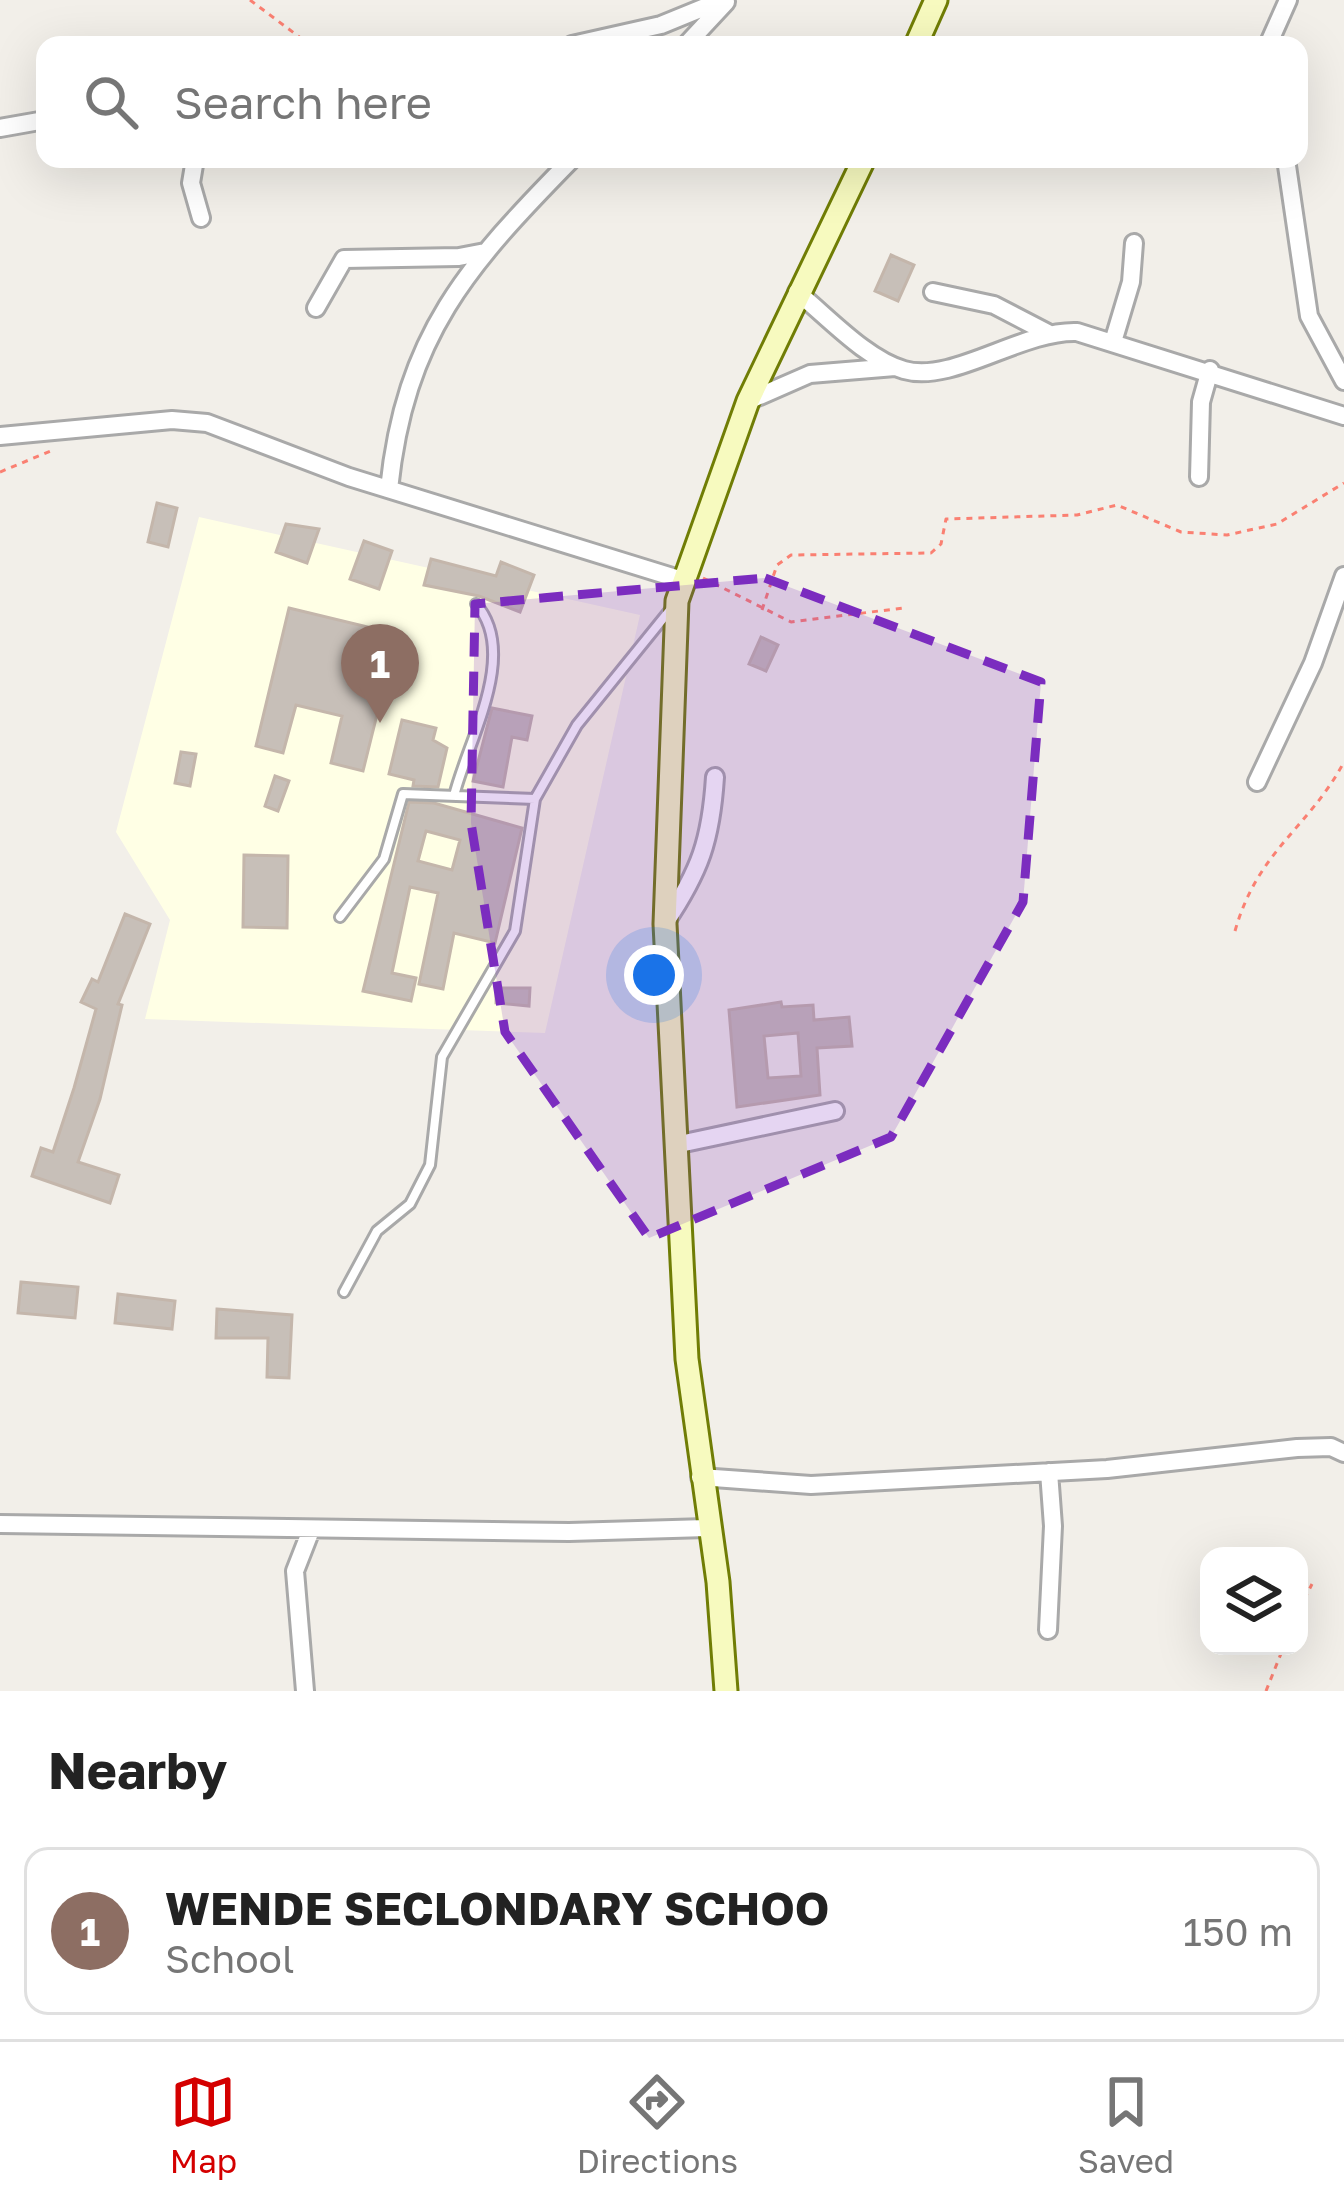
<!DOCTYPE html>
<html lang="en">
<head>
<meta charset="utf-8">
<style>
	:root { --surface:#fff; --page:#f6f6f6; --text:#222; --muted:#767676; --line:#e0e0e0; --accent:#d40000 }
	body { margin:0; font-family:"Golos Text",sans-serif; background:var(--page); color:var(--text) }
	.controls { position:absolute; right:36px; bottom:36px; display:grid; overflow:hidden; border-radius:24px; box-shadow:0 12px 48px #0002 }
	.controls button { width:108px; height:108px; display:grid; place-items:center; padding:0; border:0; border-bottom:3px solid var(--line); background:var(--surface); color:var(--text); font:60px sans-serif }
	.you { position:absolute; left:654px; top:975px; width:42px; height:42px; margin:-30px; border:9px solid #fff; border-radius:50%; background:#1a73e8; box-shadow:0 0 0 18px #1a73e833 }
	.badge { display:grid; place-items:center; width:78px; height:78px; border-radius:50%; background:var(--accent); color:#fff; font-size:39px; font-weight:700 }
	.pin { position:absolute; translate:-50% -99px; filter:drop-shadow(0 3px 6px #0008) }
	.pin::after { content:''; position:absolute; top:63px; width:42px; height:36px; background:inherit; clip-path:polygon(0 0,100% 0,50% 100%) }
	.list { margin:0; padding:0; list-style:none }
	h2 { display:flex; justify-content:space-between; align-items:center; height:156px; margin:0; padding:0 48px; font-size:51px }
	h2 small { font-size:39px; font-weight:400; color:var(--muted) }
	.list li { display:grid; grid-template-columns:78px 1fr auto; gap:36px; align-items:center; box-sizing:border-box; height:168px; margin:0 24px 24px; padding:0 24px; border:3px solid var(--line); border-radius:24px }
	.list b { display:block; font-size:45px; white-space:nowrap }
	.list p { margin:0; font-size:39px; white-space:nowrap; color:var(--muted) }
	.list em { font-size:39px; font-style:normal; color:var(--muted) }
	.icon { flex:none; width:66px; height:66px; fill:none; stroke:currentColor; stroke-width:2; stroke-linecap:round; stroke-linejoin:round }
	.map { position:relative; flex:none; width:1344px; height:1691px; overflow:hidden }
	.search { position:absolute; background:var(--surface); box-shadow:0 12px 48px #0002; left:36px; right:36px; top:36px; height:132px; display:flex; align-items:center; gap:30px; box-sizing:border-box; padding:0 42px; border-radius:24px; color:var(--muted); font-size:45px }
	.sheet { height:348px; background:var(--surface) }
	nav { display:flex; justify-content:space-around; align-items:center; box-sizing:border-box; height:168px; border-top:3px solid var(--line); background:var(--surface); font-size:33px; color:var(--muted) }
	nav a { display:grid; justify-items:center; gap:6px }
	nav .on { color:var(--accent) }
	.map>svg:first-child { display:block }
	.education { fill:#ffffe5 }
	.building { fill:#c7bfb8; stroke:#c4b6ab; stroke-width:3; fill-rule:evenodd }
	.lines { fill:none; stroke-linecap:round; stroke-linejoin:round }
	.lane-casing { stroke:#a9a9a9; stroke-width:14 }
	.street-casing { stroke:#a9a9a9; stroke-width:22 }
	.secondary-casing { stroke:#707d05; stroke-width:27 }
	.path { stroke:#fa8072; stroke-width:3; stroke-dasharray:6 6; stroke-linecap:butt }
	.lane { stroke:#fff; stroke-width:8 }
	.street { stroke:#fff; stroke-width:16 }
	.secondary { stroke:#f7fabf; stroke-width:21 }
	.marked { fill:#7b2cbf; fill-opacity:0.2; stroke:#7b2cbf; stroke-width:9; stroke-dasharray:24 15; stroke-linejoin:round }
</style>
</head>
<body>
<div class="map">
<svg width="1344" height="1691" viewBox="0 0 1344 1691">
	<rect width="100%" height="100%" fill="#f2efe9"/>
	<path class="education" d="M199,517L640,615L545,1033L145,1019L170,920L116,832Z"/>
	<path class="building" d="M891,255L914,265L898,301L875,291Z
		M157,503L177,508L168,547L148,542Z
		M286,524L319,529L307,563L276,552Z
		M364,541L392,551L379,589L350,579Z
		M431,559L496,576L501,562L534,575L520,612L479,596L424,585Z
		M289,608L397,634L363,771L331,763L342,716L296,705L283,753L256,746Z
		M761,637L778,645L766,671L749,664Z
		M492,708L532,716L527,740L512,737L503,787L473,781Z
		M402,720L436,728L433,740L447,748L438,787L413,786L414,780L389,774Z
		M181,752L196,754L190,786L175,783Z
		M275,776L289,781L278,811L265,806Z
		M409,802L434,803L522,828L495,943L454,933L443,989L419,984L438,893L410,887L392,973L416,978L411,1001L363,991ZM426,831L460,840L452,870L418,861Z
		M244,855L288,856L287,928L243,927Z
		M125,914L150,924L118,1004L122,1005L100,1099L78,1162L119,1175L110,1203L32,1176L41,1148L53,1152L74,1088L96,1009L81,1002L92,979L98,982Z
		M496,988H530L529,1006L496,1003Z
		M781,1002L782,1007L813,1005L814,1020L849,1017L852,1046L817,1048L820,1095L737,1107L729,1010ZM798,1033L801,1076L768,1078L764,1036Z
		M21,1282L78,1287L75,1318L18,1313Z
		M118,1294L175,1301L172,1329L115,1323Z
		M217,1309L292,1315L289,1378L267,1377L268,1338H216Z"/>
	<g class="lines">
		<g class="lane-casing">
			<path id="lane" d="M454,796C467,742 520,654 476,604
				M340,917L384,859L403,794L535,799L577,725L670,610
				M344,1292L377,1231L410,1204L430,1165L442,1057L515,931L535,799"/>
		</g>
		<g class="street-casing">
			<path id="street" d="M572,45L661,25L722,0
				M686,45L726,2
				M1268,45L1288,0
				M0,128L45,120
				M195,159L191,183L201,218
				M1286,159L1309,316L1344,381
				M797,292C828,317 866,359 904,370C953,384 1021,330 1077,332L1344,416
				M933,292L994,305L1048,333
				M316,308L344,259L459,257L485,252
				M1113,342L1131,282L1134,243
				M748,401L810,374L895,367
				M0,436L172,420L207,423L349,477L682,580
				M1199,477L1201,402L1210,370
				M389,489C405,335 467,266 572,159
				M1257,782L1313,663L1344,576
				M665,923C700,871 711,840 715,777
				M675,1145L835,1111
				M700,1477L811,1485L1107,1469L1297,1448L1331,1447L1344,1453
				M0,1524L569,1532L707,1528
				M1048,1630L1053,1526L1049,1472
				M305,1691L295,1571L311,1530"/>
		</g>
		<g class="secondary-casing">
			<path id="secondary" d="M916,45L936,0
				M726,1691L718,1582L687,1359L665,924L677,601L748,401L864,159"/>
		</g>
		<path class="path" d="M250,0L310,45
			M0,472L53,450
			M703,578L791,622L903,608
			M762,610L777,565L791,555L931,553L941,544L946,519L1077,515L1117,505L1181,532L1227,535L1277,524L1344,483
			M1235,931C1258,850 1308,829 1344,762
			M1299,1610L1312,1584
			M1266,1691L1284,1646"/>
		<use href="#lane" class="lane"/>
		<use href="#street" class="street"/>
		<use href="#secondary" class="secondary"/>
	</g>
	<path class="marked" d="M765,578L1041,682L1023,902L891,1137L649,1238L505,1032L471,823L475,604Z"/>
</svg>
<div class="controls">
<button><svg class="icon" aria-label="layers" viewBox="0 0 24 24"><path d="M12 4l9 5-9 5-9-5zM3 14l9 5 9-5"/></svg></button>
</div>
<div class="you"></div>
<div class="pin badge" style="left:380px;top:723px;background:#8d6e63">1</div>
<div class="search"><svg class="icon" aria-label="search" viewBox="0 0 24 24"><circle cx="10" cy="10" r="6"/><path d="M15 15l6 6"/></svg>Search here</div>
</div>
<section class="sheet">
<h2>Nearby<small></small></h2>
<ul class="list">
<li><span class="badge" style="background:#8d6e63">1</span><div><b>WENDE SECLONDARY SCHOO</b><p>School</p></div><em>150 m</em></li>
</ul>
</section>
<nav>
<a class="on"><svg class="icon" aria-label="map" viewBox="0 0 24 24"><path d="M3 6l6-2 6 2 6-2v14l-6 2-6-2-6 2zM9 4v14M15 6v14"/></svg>Map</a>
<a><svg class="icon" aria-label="directions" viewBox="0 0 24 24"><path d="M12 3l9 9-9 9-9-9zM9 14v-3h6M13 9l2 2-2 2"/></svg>Directions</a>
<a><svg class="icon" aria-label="saved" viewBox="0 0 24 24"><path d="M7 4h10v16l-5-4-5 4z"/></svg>Saved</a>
</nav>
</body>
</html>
